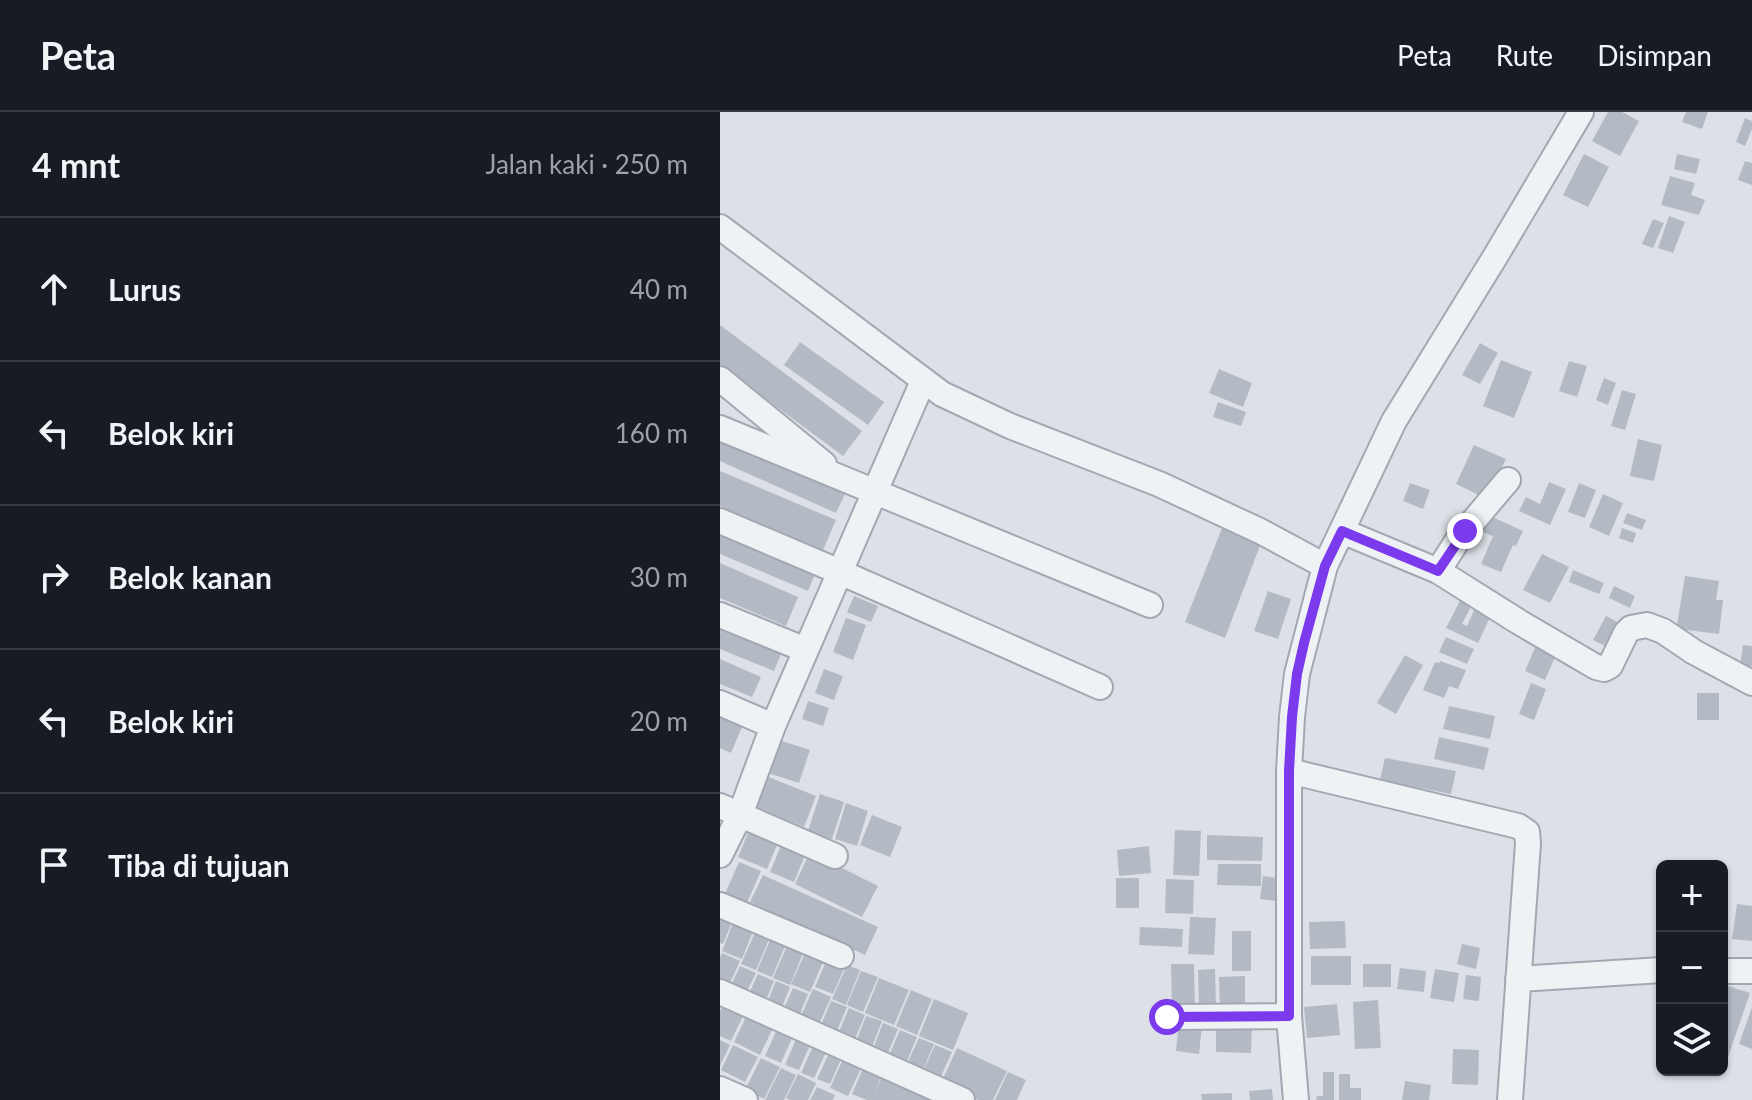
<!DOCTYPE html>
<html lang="id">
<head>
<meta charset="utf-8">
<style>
	:root { --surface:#171b24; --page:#242831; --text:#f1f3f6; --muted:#9ea1a6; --line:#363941 }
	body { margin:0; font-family:Lato,sans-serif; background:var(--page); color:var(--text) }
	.controls { position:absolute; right:24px; bottom:24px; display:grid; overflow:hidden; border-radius:12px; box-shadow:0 2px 6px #0004 }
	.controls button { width:72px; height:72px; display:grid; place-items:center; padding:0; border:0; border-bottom:2px solid var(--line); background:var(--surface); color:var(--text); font:40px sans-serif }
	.stop { position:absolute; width:24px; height:24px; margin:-18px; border:6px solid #7c3aed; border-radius:50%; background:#fff }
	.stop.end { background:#7c3aed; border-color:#fff; box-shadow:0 2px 8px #0008 }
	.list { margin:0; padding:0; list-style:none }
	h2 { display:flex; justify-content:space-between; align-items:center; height:104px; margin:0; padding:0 32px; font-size:34px }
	h2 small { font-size:26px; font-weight:400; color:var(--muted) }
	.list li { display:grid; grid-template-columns:52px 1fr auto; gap:24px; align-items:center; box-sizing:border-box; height:144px; padding:0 32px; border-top:2px solid var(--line) }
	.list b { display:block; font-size:30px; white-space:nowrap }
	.list em { font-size:26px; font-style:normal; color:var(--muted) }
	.icon { flex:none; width:44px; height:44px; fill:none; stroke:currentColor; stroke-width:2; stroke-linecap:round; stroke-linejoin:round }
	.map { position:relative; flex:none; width:1032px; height:988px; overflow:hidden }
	header { display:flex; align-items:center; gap:48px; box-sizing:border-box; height:112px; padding:0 40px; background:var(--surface); border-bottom:2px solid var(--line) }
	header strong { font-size:38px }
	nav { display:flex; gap:44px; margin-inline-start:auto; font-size:28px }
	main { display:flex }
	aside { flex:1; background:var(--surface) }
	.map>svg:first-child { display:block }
	.building { fill:#b4bac4 }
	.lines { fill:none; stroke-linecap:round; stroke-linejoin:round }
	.street-casing { stroke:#a2a8b1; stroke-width:28 }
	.street { stroke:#eff2f5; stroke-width:24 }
	.route { stroke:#7c3aed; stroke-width:10 }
</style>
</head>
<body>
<header>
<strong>Peta</strong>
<nav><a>Peta</a><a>Rute</a><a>Disimpan</a></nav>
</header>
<main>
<aside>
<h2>4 mnt<small>Jalan kaki · 250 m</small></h2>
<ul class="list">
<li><svg class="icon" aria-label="ahead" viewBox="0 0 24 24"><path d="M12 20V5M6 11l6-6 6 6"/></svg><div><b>Lurus</b></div><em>40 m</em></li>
<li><svg class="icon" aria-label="left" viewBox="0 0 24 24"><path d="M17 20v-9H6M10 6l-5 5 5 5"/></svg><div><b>Belok kiri</b></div><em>160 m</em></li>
<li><svg class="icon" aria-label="right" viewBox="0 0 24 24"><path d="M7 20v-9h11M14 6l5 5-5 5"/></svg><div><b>Belok kanan</b></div><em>30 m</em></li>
<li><svg class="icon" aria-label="left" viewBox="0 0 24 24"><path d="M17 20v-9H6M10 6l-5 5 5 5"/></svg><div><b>Belok kiri</b></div><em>20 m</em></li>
<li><svg class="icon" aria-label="arrive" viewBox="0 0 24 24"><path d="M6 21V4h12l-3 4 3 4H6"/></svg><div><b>Tiba di tujuan</b></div></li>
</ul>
</aside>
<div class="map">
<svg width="1032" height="988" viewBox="0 0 1032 988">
	<rect width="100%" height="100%" fill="#dde1e7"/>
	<path class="building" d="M888,0H902L919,9L900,44L872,29Z
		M966,0H988L982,17L962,10Z
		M1025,6L1032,9V17L1025,34L1016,30Z
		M864,42L889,55L868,95L843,83Z
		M957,42L980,47L976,62L954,57Z
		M1025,49L1032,51V73L1018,68Z
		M950,64L975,71L971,83L985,88L979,103L941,93Z
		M949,104L965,110L953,141L938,136Z
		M933,107L944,111L933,136L922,132Z
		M0,213L142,319L123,344L0,253Z
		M80,230L164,290L148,313L64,253Z
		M760,231L778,241L760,272L742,263Z
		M781,248L812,260L794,306L763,294Z
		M849,249L867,254L857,285L839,279Z
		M499,257L532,271L523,295L489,281Z
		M884,266L896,271L888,293L876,288Z
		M902,278L916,282L905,318L891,314Z
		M498,290L526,300L521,314L493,305Z
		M0,324L126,380L116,401L0,349Z
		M918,327L942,333L934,369L910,364Z
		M754,333L786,347L767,387L736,372Z
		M0,359L116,408L103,438L0,394Z
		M829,370L846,377L830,413L799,399L806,385L820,392Z
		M690,371L710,378L703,397L683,389Z
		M859,371L876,378L865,406L848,400Z
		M883,382L903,391L889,424L869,415Z
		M907,401L926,408L922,418L903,411Z
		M770,404L803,419L796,434L793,433L781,460L761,452L773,424L763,420Z
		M502,416L541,431L505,526L465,510Z
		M902,416L916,421L913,431L899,426Z
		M0,417L97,457L88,479L0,442Z
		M822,442L849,455L830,491L803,478Z
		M0,451L78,485L66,514L0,486Z
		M853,458L884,471L879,482L849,470Z
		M965,464L999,469L996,488H1003L999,522L959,517L960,513H957Z
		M894,474L915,484L910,496L889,486Z
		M548,479L571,487L558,527L534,519Z
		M134,484L158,494L151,510L127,500Z
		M742,485L753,491L742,512L747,514L756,494L772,501L758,531L726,516Z
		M886,504L905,514L893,538L873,528Z
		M126,506L146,513L133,548L113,540Z
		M0,511L63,537L54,559L0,537Z
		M726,525L754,537L747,552L719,540Z
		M816,533L836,543L825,568L805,559Z
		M1023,533L1032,534V554L1020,553Z
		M685,543L703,553L676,602L657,591Z
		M0,547L41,565L32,585L0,572Z
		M720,549L746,558L738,577L729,574L724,586L703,578L715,550L719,551Z
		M104,557L123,564L114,588L95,581Z
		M811,571L826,577L814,608L799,602Z
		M977,581H999V608H977Z
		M88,589L109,596L103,614L82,607Z
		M729,594L775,604L770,627L723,617Z
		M0,605L22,615L11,641L0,636Z
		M719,625L769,636L764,658L714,647Z
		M59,628L90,638L79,671L48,661Z
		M665,646L736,659L731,682L660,668Z
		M46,664L96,684L84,715L34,694Z
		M100,682L124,690L112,727L88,719Z
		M126,691L148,699L137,734L115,727Z
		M152,703L182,715L170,745L140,733Z
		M30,716L59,728L47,757L18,745Z
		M455,718L481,719L479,764L453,763Z
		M487,723L543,725L542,749L487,748Z
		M63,729L87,738L74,770L50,760Z
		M429,734L431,761L399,764L397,738Z
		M90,740L158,774L142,805L75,772Z
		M19,750L41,759L26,793L4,784Z
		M498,752H541V774L497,773Z
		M43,763L158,815L145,843L30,790Z
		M543,764L567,767L564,790L540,787Z
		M396,766H419V796H396Z
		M446,767L474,768L473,802L445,801Z
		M1017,792L1032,794V829L1012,827Z
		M0,800L14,805L3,832L0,831Z
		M470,805L496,806L494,843L468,842Z
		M15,806L35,814L22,847L2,839Z
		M625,809L626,836L590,837L589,810Z
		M38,814L52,820L36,858L21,852Z
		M420,815L463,817L462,835L419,833Z
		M512,819H531V859H512Z
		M53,821L68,827L52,865L37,859Z
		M70,827L86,834L70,873L53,866Z
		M742,832L760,836L756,857L737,852Z
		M88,835L106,843L90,880L71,872Z
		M2,841L20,849L6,880L0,877V845Z
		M591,844H631V873H591Z
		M108,845L126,852L113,882L95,875Z
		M451,852H474L475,895L452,896Z
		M643,852H671V875H643Z
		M127,853L140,858L126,893L112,887Z
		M20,854L36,861L23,887L8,880Z
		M680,856L706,859L704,880L677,877Z
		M495,857L496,897L479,898L478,858Z
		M715,857L739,861L734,890L710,886Z
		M141,859L158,865L143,900L127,893Z
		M38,862L54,869L43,895L26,888Z
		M746,863L761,865L759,889L743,887Z
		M525,864V898L500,899L499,865Z
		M159,866L189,878L174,913L145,901Z
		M56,869L70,875L59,902L45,896Z
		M1002,872L1030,881L1008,945L1002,943Z
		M73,876L88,882L77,909L61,903Z
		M93,877L111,885L96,919L78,911Z
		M191,878L212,887L197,923L176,914Z
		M214,887L248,901L233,938L199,924Z
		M658,888L661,936L635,937L633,890Z
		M5,889L26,898L11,929L0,924V899Z
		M111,889L127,895L114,926L98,920Z
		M617,892L620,923L587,926L584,895Z
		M1032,895V937L1019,932Z
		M129,896L145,903L132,934L116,927Z
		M146,904L162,909L150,940L134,935Z
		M26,905L52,918L40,943L14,930Z
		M459,910L482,912L479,942L456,939Z
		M163,911L178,917L165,948L151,942Z
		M496,912H532L531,941L496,940Z
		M57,917L73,924L61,951L45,944Z
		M180,918L197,925L184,956L167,948Z
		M77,925L91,931L79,958L65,953Z
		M199,926L214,932L201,963L185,956Z
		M0,928L10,933L0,954Z
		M94,932L107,938L94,966L81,961Z
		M13,933L38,945L25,970L1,958Z
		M215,933L232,940L218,971L201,964Z
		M237,936L287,959L273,988H258L221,971Z
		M733,937L759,938L758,973L732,972Z
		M110,939L122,945L110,972L97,967Z
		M124,945L142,954L128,984L110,976Z
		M41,946L60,955L44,987L25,978Z
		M144,954L162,961L153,985L163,961L226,988H147L132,982Z
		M61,956L76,963L64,988H45Z
		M288,960L306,968L297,988H275Z
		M603,960H614V988H596L597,984H603Z
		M78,962L96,971L88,988H70L66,986Z
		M619,962H630V976H641V988H619Z
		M685,969L711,973L709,988H682Z
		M97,975L115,983L113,988H90Z
		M552,977L553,988H530L529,979Z
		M512,981V988H482L481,982Z"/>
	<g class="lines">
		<g class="street-casing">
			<path id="street" d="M0,115L222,282L290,314L439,372L540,419L605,454
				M0,267L104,352
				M0,316L430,493
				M0,409L120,460L380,575
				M622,419L718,459L799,510L876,555L884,557L890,554L906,521L911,516L927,513L943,519L974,540L1032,571
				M718,459L739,426L788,368
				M0,503L86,538
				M0,591L53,614
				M569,659L798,714L807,720L808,731L790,988
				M0,694L115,744
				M0,743L20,703L53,614L203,269
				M0,793L121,844
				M1002,859H1032
				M798,867L942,858
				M0,880L242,988
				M447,905L569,904
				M0,977L25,988
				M576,988L569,904V659L572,605L577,562L605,454L674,309L775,145L861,0"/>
		</g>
		<use href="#street" class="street"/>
	</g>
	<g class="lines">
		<path class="route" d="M447,905L569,904V659L572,605L577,562L584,531L605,454L622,419L718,459L745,419"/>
	</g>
</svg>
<div class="controls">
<button>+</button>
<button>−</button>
<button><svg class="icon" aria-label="layers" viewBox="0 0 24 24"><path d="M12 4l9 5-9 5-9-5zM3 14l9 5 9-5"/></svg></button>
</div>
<div class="stop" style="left:447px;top:905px"></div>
<div class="stop end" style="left:745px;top:419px"></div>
</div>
</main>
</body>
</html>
